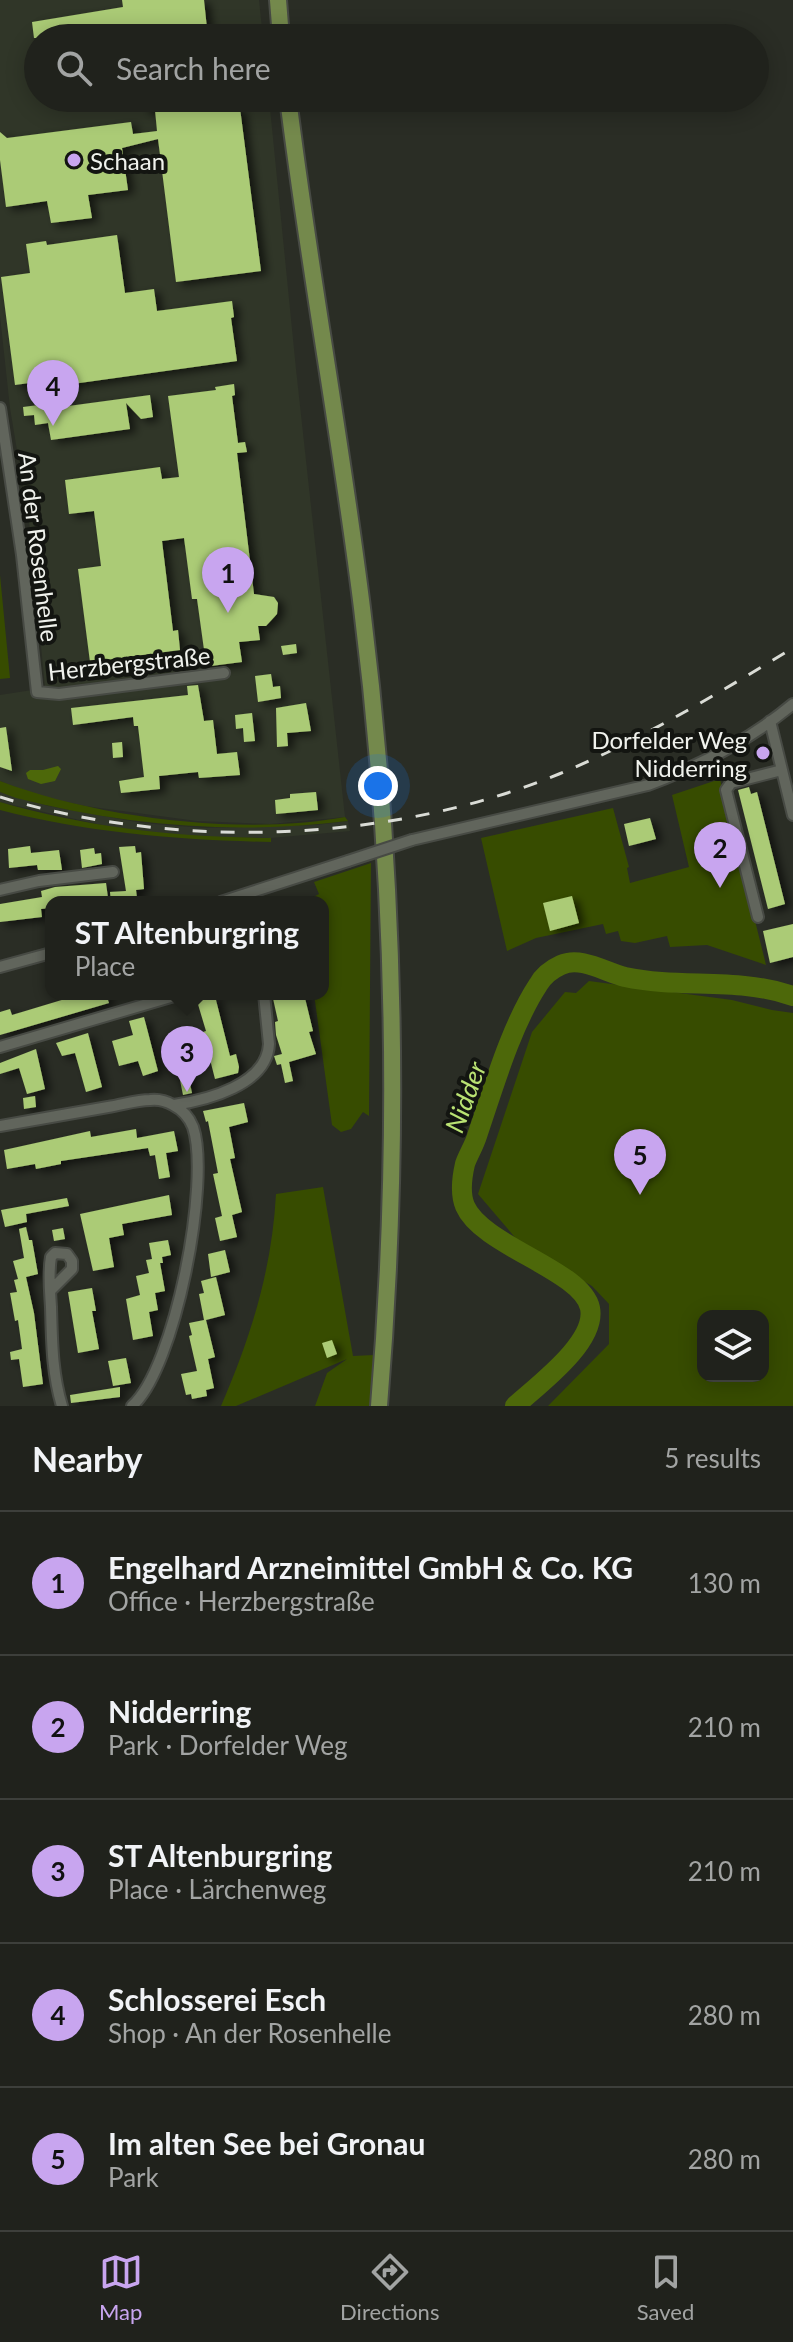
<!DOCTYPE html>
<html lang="en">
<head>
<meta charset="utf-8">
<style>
	:root { --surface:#20221c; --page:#2d2f29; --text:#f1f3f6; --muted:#a2a4a3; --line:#3d3f3b; --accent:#c8a5ef }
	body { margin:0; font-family:Lato,sans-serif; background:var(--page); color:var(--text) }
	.controls { position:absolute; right:24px; bottom:24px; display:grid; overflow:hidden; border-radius:16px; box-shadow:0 4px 20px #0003 }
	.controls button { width:72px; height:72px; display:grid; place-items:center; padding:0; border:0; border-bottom:2px solid var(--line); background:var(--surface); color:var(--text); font:40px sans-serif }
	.you { position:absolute; left:378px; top:786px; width:28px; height:28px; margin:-20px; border:6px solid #fff; border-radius:50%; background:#1a73e8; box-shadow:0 0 0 12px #1a73e833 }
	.badge { display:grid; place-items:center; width:52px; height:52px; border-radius:50%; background:var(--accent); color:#111; font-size:26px; font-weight:700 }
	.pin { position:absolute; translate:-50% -66px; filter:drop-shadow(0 2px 4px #0008) }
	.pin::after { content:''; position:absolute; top:42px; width:28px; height:24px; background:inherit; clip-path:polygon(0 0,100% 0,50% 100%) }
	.popup { position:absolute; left:45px; top:896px; width:284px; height:104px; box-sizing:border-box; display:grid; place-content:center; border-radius:16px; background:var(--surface); filter:drop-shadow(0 2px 6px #0005); font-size:26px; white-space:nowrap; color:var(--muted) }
	.popup b { font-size:30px; color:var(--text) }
	.popup::after { content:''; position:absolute; left:50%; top:100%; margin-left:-16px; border:16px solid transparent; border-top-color:var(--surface) }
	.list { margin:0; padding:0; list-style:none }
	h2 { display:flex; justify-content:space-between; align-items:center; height:104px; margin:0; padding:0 32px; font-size:34px }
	h2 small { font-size:26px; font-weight:400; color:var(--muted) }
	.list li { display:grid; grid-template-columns:52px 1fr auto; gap:24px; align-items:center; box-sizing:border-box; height:144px; padding:0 32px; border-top:2px solid var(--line) }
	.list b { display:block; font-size:30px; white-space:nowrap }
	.list p { margin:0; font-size:26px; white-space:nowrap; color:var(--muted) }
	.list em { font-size:26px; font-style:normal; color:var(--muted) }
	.icon { flex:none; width:44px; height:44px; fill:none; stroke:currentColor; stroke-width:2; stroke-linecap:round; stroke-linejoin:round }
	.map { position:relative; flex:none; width:793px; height:1406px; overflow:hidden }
	.search { position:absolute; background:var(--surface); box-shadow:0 4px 20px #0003; left:24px; right:24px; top:24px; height:88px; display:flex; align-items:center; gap:20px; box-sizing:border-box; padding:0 28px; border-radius:44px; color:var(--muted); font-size:30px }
	.sheet { height:824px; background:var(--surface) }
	nav { display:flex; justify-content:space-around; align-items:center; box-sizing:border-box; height:112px; border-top:2px solid var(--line); background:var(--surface); font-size:22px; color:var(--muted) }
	nav a { display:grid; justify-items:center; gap:4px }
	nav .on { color:var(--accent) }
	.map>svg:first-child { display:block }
	.built { fill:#303628 }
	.green { fill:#374c00; fill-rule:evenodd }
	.water { fill:#4d680a }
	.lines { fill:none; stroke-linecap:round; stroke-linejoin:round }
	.river { stroke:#4d680a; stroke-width:20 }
	.building { fill:#abcb76; filter:url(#shadow) }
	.minor-casing { stroke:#474a44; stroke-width:14 }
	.primary-casing { stroke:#474a44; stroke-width:20 }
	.minor { stroke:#61655c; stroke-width:10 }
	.primary { stroke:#74894c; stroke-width:16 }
	.rail { stroke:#dadcd6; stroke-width:3; stroke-dasharray:14 14; stroke-linecap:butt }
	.minor-bridge-casing { stroke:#474a44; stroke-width:14; stroke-linecap:butt }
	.minor-bridge { stroke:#61655c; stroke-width:10 }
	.poi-dot { fill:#c8a5ef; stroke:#131511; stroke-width:3 }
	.labels { text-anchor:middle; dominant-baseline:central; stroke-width:8; stroke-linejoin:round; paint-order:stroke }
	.poi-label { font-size:24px; fill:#f0f2ed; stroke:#131511; text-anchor:start }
	.street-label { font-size:24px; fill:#f0f2ed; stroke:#131511 }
	.water-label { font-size:26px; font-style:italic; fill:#bae373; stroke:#131511 }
</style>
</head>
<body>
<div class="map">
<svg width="793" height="1406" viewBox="0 0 793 1406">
	<defs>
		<filter id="shadow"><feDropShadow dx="6" dy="3.5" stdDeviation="4" flood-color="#0009"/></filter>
	</defs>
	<rect width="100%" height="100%" fill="#2a2d25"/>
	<path class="built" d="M0,0H259L263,38H38V98H269L296,369L345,817L270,824L197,821L85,806L38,796L0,781V695L45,688L30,529L10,408L0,316Z
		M0,792L48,806L142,823L203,828L317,825L348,821L350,831L271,838L205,837L124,830L0,802Z"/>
	<path class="green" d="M0,575L10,678L0,679Z
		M720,779L766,965L707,945L670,947L667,936L635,943L621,941L618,931L606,934L603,924L536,938L507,951L481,838L613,808L629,867L627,868L630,883L689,867L672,795Z
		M0,781C97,818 242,836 345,817L348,821C236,835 126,826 16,798L0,792Z
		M0,802C90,828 177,837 271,838V842C179,840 89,833 0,810Z
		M371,863L369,1116L363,1112L351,1129L341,1132L332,1125L314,994H323V902H304L319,894L314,882Z
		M589,981L732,1000L772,1010L793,1013V1406H548L609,1344V1304L592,1286L524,1248L478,1194L532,1032L565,992L576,993ZM703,1316H763V1376H703Z
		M323,1187L353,1356L374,1355L371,1406H315L327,1373L347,1359L236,1406H221C251,1337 272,1269 276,1194Z"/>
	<path class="water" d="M58,766L61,769L55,781L41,784L28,779L26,773L30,770H43Z"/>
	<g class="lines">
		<path class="river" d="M515,1406C538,1385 597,1342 590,1308C582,1270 482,1246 465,1206C460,1194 462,1177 465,1164C468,1155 474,1146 477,1136C493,1089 511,1026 538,985C543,976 552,969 561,965C581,956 605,972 625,977C680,989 739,977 793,996"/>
	</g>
	<path class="building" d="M122,0H204L208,38H34L32,22L123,7Z
		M143,98H229L230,109L240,108L261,271L176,282L158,139L122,148L128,190L88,195L92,218L51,223L47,201L6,207L0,160V132L7,138L131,122L133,134L157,131L155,110L145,111Z
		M117,235L125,293L154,289L157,311L232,301L234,317L231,318L237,361L51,387V380L15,385L1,277L30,273L26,244L46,241L47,245Z
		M234,384L235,395L232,396L238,443L245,442L247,452L237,453L254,594L274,597L278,603L277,614L266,626H258L260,640L239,642L242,662L203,667L202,657H205L197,599H192L184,538L162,541L173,631L178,630L180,650L90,662L78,569L101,566L94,511L69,514L65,480L160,467L162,479L179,477L168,396L216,390L215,387Z
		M150,395L153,417L141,419L126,403L130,429L51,440L48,423L35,425L34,415L24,416L23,407L46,404V409Z
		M296,644L297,653L283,655L281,646Z
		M271,674L273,687L280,686L281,698L258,702L255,676Z
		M198,685L204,721L213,720L217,754L237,752L240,775L199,778L198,772L159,776L160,789L121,793L119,781L144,777L138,726H134L133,717L73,725L71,708L188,695L187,686Z
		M306,703L311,731L287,733L288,746L277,747L276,708Z
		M252,713L255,741L244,742L243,728L236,729L235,715Z
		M6,727L12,771L0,767V728Z
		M122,742L123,757L113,758L112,743Z
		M749,787L751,794L757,792L785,904L768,909L738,790Z
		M316,792L318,810L276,814L275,800L290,798V794Z
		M650,818L656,839L629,846L624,824Z
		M30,846L31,853L59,850L62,870H38L37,865L9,868L8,849Z
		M135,846L136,853L141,852L144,889L136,890L137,898L127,899V902H111L110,892L126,891L119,847Z
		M94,848L95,854L101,853L102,864L82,868L80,850Z
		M106,883L108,898L51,902V908L41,909L42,917L0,922V904L42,897L41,891L55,887Z
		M572,896L579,923L550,931L543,903Z
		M793,924V957L770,963L763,931Z
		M72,994H106L109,1003L0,1035V1012L10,1009L12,1015L65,999L64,996Z
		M272,994H304L313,1031L309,1032L316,1054L289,1062L293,1081L285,1083L281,1064L277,1065L274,1056L282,1054L276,1035L275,1022L278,1021Z
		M215,996L230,1056L236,1054L239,1067L238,1073L215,1079L203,1032L206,1031L197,1001Z
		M144,1017L158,1071L143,1076L138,1061L119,1066L112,1041L133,1035L129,1021Z
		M88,1033L102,1087L86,1092L75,1053L62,1056L56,1043Z
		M36,1049L45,1089L27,1094L19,1068L0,1074V1063Z
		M188,1074L192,1093L183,1095L179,1075Z
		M35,1096L36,1107L24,1109L23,1098Z
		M244,1103L248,1122L229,1127L235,1158L230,1159L242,1212L232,1215L237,1237L220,1241L215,1218L222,1216L213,1174L218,1173L208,1121L206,1122L203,1111Z
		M136,1129L137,1138L174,1131L178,1151L166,1153L170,1177L159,1179L155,1155L150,1156L148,1148L61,1161V1164L36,1169L35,1164L7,1169L4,1150L90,1131L91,1137Z
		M169,1195L172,1215L122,1224L124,1235L109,1238L114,1267L93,1271L80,1214Z
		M67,1198L69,1206L26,1214L27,1222L5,1227L1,1210Z
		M26,1227L29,1240H32L38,1274L26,1277L34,1313L43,1384L23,1387L19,1359L11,1360L10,1352L22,1349L18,1320L15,1321L10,1293L17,1292L14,1280L18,1279L13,1261L24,1258L19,1229Z
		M63,1228L65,1239L54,1241L52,1230Z
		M168,1240L171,1255L162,1257L163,1263H160L165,1291L155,1293L158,1310L149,1312L153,1336L133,1340L126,1299L140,1295L136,1276L149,1273L146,1260L152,1259L149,1243Z
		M225,1250L230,1272L211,1277L208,1254Z
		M216,1277L225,1315L206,1320L215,1357L208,1359L214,1388L206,1390L207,1396L192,1399L191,1394L186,1395L181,1374L197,1371L189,1336L192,1335L189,1323L204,1320L199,1294L204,1293L201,1281Z
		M92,1288L96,1311H92L99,1349L78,1353L68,1292Z
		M332,1340L337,1354L327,1358L322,1343Z
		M126,1358L131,1383L113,1386L108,1361Z
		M120,1387V1397L71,1403L70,1395Z"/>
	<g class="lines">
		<g class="minor-casing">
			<path id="minor" d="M0,408L22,555L37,692L59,694L224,673
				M770,721L793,815
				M412,840L648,785C699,766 751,739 793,704
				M0,890L39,881L113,872
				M221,902L348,861
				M758,917L726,790L731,783L782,770
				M0,967L51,953
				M0,1047L181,994
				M174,1105C207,1100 267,1085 269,1044L264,994
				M0,1126C36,1120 72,1113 108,1107C122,1105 136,1100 150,1100C158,1099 166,1101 173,1105C183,1110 189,1117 193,1127C211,1180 175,1369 132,1406
				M50,1291L72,1269V1261L67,1254L55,1253L51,1257C48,1273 50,1290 51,1307C52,1341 52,1373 62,1406"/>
		</g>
		<g class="primary-casing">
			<path id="primary" d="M278,0L281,38
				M288,98C309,269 341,438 362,608C395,871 401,1142 379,1406"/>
		</g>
		<use href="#minor" class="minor"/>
		<use href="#primary" class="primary"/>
		<path class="rail" d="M0,797C174,850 390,844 559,774C641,740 717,694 793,648"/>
		<g class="minor-bridge-casing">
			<path id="minor-bridge" d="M348,861L412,840"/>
		</g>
		<use href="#minor-bridge" class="minor-bridge"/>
	</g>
	<g class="poi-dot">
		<circle cx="74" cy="160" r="8"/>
		<circle cx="763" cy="753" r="8"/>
	</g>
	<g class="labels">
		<g class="poi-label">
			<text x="90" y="160">Schaan</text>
			<text x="747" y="739" text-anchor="end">Dorfelder Weg<tspan x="747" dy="28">Nidderring</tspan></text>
		</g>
		<g class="street-label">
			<text transform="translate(39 547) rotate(83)">An der Rosenhelle</text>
			<text transform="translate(129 663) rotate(-6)">Herzbergstraße</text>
		</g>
		<g class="water-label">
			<text transform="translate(465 1097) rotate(-70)">Nidder</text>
		</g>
	</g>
</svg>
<div class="controls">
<button><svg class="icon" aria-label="layers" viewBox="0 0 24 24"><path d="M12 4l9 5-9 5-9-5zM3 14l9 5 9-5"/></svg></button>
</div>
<div class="you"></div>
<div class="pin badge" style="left:228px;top:613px">1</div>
<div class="pin badge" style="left:720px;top:888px">2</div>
<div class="pin badge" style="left:187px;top:1092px">3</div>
<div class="popup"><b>ST Altenburgring</b>Place</div>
<div class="pin badge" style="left:53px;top:426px">4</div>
<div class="pin badge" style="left:640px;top:1195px">5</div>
<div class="search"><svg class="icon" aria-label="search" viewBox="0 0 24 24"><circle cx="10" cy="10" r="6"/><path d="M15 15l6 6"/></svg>Search here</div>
</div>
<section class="sheet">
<h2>Nearby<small>5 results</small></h2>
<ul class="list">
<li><span class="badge">1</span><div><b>Engelhard Arzneimittel GmbH &amp; Co. KG</b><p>Office · Herzbergstraße</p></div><em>130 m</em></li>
<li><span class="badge">2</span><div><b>Nidderring</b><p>Park · Dorfelder Weg</p></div><em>210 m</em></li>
<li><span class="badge">3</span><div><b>ST Altenburgring</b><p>Place · Lärchenweg</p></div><em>210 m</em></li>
<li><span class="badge">4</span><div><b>Schlosserei Esch</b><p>Shop · An der Rosenhelle</p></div><em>280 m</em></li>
<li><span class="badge">5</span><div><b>Im alten See bei Gronau</b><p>Park</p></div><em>280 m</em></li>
</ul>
</section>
<nav>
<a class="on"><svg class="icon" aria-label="map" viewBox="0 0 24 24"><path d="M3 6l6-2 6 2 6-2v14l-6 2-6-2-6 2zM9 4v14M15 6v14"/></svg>Map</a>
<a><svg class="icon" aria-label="directions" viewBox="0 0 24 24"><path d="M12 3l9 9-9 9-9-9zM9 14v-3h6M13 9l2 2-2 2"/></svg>Directions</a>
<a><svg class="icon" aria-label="saved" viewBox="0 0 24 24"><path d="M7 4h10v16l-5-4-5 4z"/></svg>Saved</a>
</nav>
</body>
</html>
